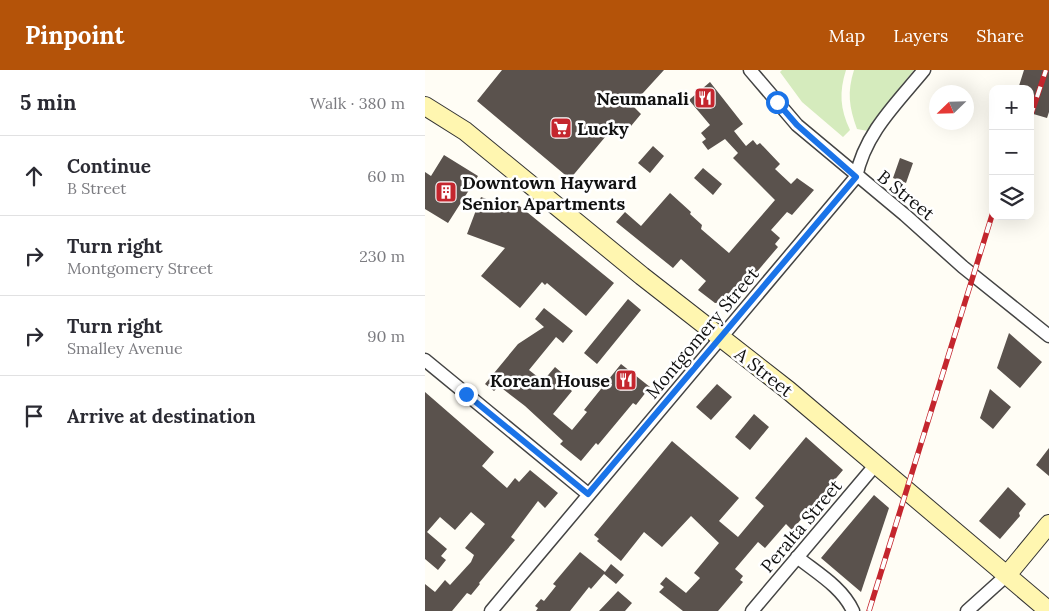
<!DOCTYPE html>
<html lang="en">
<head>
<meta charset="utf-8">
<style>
	:root { --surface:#fff; --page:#f7f7f7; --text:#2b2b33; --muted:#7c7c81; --line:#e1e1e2; --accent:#b45309 }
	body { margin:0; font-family:Lora,serif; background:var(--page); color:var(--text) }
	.controls { position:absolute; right:15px; top:15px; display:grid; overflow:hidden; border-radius:10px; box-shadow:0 5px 20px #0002 }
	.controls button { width:45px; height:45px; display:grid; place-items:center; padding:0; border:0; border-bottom:1px solid var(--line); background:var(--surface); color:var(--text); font:25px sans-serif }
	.compass { position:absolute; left:504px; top:15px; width:45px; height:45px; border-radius:50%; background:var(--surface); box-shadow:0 5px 20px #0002; rotate:247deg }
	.stop { position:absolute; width:15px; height:15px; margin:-11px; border:4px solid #1a73e8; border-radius:50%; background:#fff }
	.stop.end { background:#1a73e8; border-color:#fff; box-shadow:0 1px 5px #0008 }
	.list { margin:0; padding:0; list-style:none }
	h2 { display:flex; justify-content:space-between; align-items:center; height:65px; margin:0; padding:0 20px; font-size:21px }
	h2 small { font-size:16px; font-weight:400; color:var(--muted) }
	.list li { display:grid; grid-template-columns:32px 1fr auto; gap:15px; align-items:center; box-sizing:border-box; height:80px; padding:0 20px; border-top:1px solid var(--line) }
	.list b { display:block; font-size:19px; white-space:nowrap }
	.list p { margin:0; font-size:16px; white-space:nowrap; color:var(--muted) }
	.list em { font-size:16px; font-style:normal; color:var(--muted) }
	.icon { flex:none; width:28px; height:28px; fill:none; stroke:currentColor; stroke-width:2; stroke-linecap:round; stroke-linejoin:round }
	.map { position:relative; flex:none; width:624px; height:541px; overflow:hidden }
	header { display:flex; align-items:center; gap:30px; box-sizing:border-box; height:70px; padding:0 25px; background:var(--accent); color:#fff }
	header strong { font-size:24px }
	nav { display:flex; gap:28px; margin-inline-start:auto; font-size:18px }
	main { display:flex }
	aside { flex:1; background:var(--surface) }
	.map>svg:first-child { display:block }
	.green { fill:#d5ebbd }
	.building { fill:#5a524d }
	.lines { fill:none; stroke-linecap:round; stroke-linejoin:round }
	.street-casing { stroke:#444; stroke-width:15 }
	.secondary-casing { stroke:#333; stroke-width:20 }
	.street { stroke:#fff; stroke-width:12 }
	.secondary { stroke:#fff6b0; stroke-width:18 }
	.rail-casing { stroke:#c4262e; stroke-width:5.5 }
	.rail { stroke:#fff; stroke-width:4; stroke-dasharray:11; stroke-linecap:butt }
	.route { stroke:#1a73e8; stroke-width:6 }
	.labels { text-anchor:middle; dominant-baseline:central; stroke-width:5; stroke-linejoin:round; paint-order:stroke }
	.poi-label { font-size:18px; font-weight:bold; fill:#111; stroke:#fff; text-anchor:end }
	.street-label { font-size:18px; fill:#111; stroke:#fff }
</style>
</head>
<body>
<header>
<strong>Pinpoint</strong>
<nav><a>Map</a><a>Layers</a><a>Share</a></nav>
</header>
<main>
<aside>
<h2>5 min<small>Walk · 380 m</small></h2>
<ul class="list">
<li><svg class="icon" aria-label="ahead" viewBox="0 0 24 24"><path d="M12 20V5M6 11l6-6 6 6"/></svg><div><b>Continue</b><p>B Street</p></div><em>60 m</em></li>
<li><svg class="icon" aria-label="right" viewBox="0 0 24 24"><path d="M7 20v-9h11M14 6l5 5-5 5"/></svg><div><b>Turn right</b><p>Montgomery Street</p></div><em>230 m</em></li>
<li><svg class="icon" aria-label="right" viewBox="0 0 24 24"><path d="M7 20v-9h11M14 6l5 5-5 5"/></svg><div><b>Turn right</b><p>Smalley Avenue</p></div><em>90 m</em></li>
<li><svg class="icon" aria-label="arrive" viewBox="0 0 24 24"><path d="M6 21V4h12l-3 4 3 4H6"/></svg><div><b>Arrive at destination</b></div></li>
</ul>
</aside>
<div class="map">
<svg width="624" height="541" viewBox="0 0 624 541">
	<rect width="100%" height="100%" fill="#fffdf5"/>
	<path class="green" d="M357,0H421C414,22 415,39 425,60L418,67L377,32L355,2Z
		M429,0H489L448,51L443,61L432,59C424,37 422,22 429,0Z"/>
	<path class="building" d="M77,0H239L207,35L216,44L201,62L191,54L145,109L52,31Z
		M599,0H624V42L622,48L605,43V19H593Z
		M285,12L318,54L309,61L321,76L328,70L332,75L335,73L355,94L350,99L366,114L372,108L389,120L367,145L362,142L346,160L355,168L350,174L353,177L306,232L290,233L273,220L281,211L256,189L248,198L191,152L200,142L216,156L245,123L266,142L265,144L277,155L276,159L304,183L350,130L308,88L313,83L300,69L283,80L277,72L281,69L276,63L285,55L264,30Z
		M228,76L239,86L225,103L213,93Z
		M19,85L53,106L23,153L0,139V102L6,106Z
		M475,88L488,93L481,113L468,108Z
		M278,98L297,114L288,125L269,108Z
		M56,127L80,136L86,129L189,213L161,246L122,213L120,215L117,212L95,238L56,206L80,178L42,164Z
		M203,229L216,240L172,294L159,283Z
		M119,238L148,261L138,273L131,267L104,300L118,311L130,297L137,303L133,309L147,321L128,344L147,360L162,342L159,340L196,294L225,317L211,335L208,333L173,375L171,373L156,391L135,374L138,371L100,336L74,316L69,321L60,314L93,274L119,257L110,249Z
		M584,263L617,292L595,318L572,298Z
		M292,314L307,327L286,350L271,337Z
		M565,319L586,337L568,359L555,348Z
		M0,322L69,382L57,396L82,418L90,408L94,412L105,400L133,423L120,438L113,431L86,467L90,470L54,513L55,514L46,525L42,523L27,541H0V514L10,522L20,510L25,515L46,492L49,485L40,478L60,454L46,442L30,460L15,447L2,462L22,479L16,486L21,490L13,500L0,489Z
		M329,344L344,357L325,380L310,367Z
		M381,367L418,400L367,460L361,454L340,478L333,472L310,499L318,506L315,510L318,512L293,541H258L234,522L239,517L235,514L241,507L261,523L275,508L269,503L294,473L266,446L237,477L219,462L196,491L172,471L174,469L169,465L247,371L314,428L294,451L313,467L339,436L330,428Z
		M624,378V406L611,395Z
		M583,417L601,434L594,443L595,446L575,469L554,451Z
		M449,425L464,438L436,522L396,488Z
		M155,482L180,502L186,494L199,505L191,514L179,504L166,519L164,517L145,541H111L113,538L110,536L116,529L119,531L131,516L128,514Z
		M193,521L207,533L200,541H174Z"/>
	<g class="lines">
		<g class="street-casing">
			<path id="street" d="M325,0L372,55L480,145L538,197L624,266
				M0,290L163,424
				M372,487C392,503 417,517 428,541
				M66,541L431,107C440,63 471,34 499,0
				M327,541L452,393
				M542,541L582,505"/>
		</g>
		<g class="secondary-casing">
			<path id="secondary" d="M0,36L40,61L217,206L363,320L624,541
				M582,505L624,454"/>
		</g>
		<use href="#street" class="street"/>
		<use href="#secondary" class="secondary"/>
		<g class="rail-casing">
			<path id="rail" d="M605,48L621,0
				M444,541L568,142"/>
		</g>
		<use href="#rail" class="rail"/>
	</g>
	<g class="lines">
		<path class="route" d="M41,324L163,424L431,107L372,55L352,32"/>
	</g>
	<defs>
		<g id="restaurant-square" transform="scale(1.125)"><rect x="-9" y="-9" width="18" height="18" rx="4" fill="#c4262e" stroke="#fff"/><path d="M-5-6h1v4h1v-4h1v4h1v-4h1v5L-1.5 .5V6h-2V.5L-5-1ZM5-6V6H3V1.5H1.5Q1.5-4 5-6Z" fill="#fff"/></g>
		<g id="supermarket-square" transform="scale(1.125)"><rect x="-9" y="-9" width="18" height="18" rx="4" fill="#c4262e" stroke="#fff"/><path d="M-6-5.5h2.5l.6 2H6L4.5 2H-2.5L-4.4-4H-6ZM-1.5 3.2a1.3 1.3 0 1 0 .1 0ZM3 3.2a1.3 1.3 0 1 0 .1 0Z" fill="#fff"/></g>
		<g id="building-square" transform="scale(1.125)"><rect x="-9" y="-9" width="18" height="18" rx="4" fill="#c4262e" stroke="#fff"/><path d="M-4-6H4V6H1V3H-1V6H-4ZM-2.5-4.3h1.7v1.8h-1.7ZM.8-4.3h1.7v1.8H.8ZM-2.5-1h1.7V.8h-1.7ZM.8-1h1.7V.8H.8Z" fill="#fff"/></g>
	</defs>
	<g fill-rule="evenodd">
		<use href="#restaurant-square" x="280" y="28"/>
		<use href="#supermarket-square" x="136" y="58"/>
		<use href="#building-square" x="21" y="122"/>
		<use href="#restaurant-square" x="201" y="310"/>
	</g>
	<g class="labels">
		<g class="poi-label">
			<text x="264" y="28">Neumanali</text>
			<text x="152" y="58" text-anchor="start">Lucky</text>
			<text x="37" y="112" text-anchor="start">Downtown Hayward<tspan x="37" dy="21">Senior Apartments</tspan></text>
			<text x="185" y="310">Korean House</text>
		</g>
		<g class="street-label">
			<text transform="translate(481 125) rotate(39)">B Street</text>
			<text transform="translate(277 263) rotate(-50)">Montgomery Street</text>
			<text transform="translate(339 302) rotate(38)">A Street</text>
			<text transform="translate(376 456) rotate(-50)">Peralta Street</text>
		</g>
	</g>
</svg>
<div class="controls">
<button>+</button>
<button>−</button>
<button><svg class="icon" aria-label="layers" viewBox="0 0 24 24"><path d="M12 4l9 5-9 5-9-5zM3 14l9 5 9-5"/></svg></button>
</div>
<svg class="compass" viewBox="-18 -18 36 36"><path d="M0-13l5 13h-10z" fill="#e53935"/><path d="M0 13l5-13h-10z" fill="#7c7c81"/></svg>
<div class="stop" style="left:352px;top:32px"></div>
<div class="stop end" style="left:41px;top:324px"></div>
</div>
</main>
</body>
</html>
